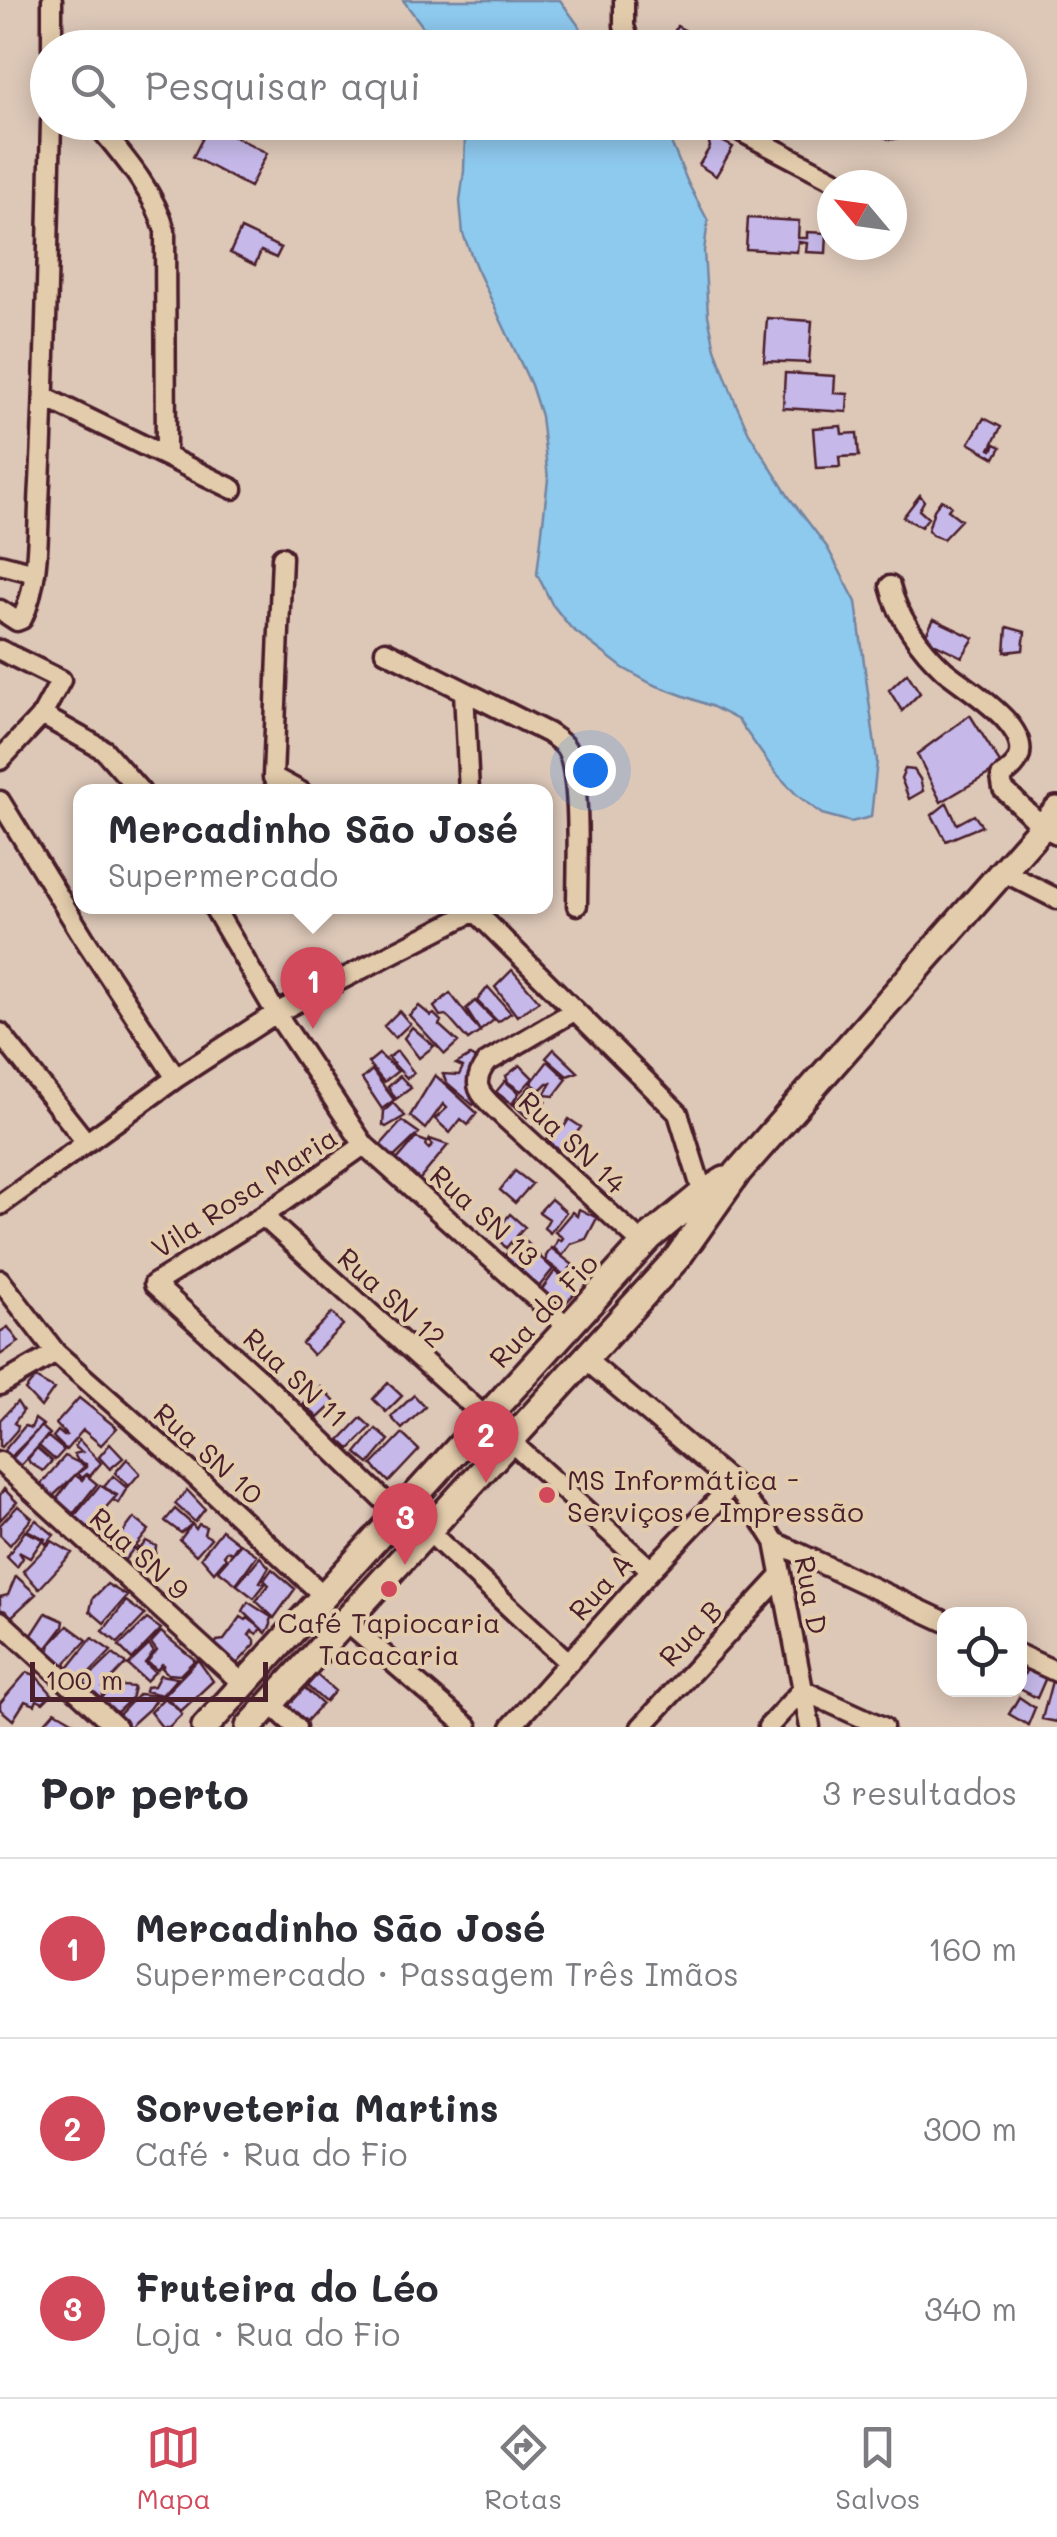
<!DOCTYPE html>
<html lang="pt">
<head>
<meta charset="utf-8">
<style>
	:root { --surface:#fff; --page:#f2f2f3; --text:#2b2b33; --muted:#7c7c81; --line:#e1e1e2; --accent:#d1495b }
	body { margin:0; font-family:Mali,sans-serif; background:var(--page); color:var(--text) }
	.controls { position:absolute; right:30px; bottom:30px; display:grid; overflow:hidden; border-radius:20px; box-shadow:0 5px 25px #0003 }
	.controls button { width:90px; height:90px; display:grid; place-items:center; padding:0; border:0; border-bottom:2px solid var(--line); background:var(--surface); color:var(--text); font:50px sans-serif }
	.compass { position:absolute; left:817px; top:170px; width:90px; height:90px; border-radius:50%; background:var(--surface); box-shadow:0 5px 25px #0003; rotate:299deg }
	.scale { position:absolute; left:30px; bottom:25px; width:238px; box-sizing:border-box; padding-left:10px; border:5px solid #4a1f2b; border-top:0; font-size:28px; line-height:35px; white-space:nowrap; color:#4a1f2b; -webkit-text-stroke:8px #e3ccac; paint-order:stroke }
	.you { position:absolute; left:590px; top:770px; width:35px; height:35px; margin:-25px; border:8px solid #fff; border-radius:50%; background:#1a73e8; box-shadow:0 0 0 15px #1a73e833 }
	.badge { display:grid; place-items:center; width:65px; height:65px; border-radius:50%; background:var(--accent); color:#fff; font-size:32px; font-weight:700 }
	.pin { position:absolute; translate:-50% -82px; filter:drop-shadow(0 2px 5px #0008) }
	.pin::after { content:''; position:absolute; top:52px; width:35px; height:30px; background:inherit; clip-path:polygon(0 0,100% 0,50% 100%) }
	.popup { position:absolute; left:73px; top:784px; width:480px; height:130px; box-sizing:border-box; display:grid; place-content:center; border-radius:20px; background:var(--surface); filter:drop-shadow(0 2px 8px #0005); font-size:32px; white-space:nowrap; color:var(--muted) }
	.popup b { font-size:38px; color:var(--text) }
	.popup::after { content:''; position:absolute; left:50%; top:100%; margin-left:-20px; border:20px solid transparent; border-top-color:var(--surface) }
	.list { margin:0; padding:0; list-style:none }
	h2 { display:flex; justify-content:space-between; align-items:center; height:130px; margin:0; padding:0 40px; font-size:42px }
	h2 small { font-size:32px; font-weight:400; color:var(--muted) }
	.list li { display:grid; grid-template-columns:65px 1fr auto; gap:30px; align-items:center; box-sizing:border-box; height:180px; padding:0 40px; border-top:2px solid var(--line) }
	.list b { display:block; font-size:38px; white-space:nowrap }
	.list p { margin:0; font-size:32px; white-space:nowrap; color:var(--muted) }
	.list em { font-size:32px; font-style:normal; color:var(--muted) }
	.icon { flex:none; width:55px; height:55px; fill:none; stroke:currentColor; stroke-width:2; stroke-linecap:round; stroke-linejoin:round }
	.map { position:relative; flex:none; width:1057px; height:1727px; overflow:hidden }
	.search { position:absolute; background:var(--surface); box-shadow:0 5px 25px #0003; left:30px; right:30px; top:30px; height:110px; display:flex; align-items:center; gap:25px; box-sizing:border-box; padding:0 35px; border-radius:55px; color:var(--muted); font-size:38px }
	.sheet { height:670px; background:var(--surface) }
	nav { display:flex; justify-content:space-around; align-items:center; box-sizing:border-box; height:140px; border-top:2px solid var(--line); background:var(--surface); font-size:28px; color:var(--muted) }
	nav a { display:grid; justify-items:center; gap:5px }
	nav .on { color:var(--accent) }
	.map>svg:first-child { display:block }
	.water { fill:#8ec9ee; stroke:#7385a0; stroke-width:2.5 }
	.building { fill:#c6b9ea; stroke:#4a1f2b; stroke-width:2.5 }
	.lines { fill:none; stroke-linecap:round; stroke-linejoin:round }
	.street-casing { stroke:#4a1f2b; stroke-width:25 }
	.secondary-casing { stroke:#4a1f2b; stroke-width:32 }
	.street { stroke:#e3ccac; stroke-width:18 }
	.secondary { stroke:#e3ccac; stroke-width:25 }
	.poi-dot { fill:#d1495b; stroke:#e3ccac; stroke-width:4 }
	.labels { text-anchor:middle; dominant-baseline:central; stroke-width:8; stroke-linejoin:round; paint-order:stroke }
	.street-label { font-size:28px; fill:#4a1f2b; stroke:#e3ccac }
	.poi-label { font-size:28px; fill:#4a1f2b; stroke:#e3ccac; text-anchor:start }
</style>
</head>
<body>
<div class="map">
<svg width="1057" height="1727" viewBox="0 0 1057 1727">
	<rect width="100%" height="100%" fill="#ddc8b8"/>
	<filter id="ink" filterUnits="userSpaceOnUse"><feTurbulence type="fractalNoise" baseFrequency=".01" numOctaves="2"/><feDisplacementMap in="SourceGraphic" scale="20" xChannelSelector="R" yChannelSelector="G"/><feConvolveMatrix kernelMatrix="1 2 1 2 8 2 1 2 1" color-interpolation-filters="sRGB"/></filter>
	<g filter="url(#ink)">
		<path class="water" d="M403,0H560L594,47H438Z
			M463,123H663L688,183L708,221L704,251L708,315L715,349L736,404L749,433L789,497L827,547L856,602L877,761L871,817L851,822L822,814L797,795L775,772L738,720L711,706L652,684L623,668L571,628L552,604L537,574L548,479L541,416L531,385L476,267L463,234L460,201L464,171L465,136Z"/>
		<path class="building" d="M677,26L715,46L714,48H667Z
			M210,124L267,153L250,187L193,157Z
			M712,136L733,147L716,176L699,165L710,147L708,138Z
			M748,218L799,221L798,238H807V232L827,233L826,253L806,252L807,243L798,242L797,252L746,249Z
			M241,229L281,248L276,258L261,251L255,265L230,253Z
			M767,318L812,321L809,363L764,361Z
			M785,373L835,376L834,393L848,394L847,412L783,408Z
			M984,418L1001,427L990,449L992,450L995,444L1001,447L995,458L969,443Z
			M841,426L842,434L857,433L859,456L839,457L840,467L816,468L813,428Z
			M920,495L924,501L919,510L928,518L921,527L903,517Z
			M941,500L949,504L951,506L948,510L961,520L943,539L932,535L928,530L934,510Z
			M934,619L974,638L962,657L924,638Z
			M1007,627L1025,632L1023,650L1005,652Z
			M907,673L920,693L902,711L889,690Z
			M970,715L1002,766L941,802L917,754Z
			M905,769L914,770L920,779L923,791L909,799L901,778Z
			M947,803L957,824L974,815L982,826L946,841L932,815Z
			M512,970L539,1001L517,1016L495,987Z
			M488,987L511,1013L498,1022L477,1001Z
			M450,993L480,1032L468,1040L446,1015L440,1016L434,1007Z
			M475,1001L494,1020L480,1031L466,1009Z
			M419,1006L431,1016L434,1014L441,1021L439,1025L458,1042L445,1054L409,1015Z
			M399,1011L410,1024L395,1038L384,1026Z
			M412,1027L434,1046L419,1058L404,1038Z
			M554,1049L578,1072L567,1076L546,1058Z
			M397,1051L414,1073L407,1078L388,1058Z
			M379,1054L398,1071L384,1082L368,1063Z
			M470,1056L475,1059L480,1067L482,1099L473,1105L446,1082L443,1074L459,1075L463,1067L456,1064Z
			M548,1061L567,1079L554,1096L544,1095L551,1083H547L540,1090L531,1083Z
			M520,1065L533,1078L521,1091L508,1082L506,1076Z
			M372,1070L394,1100L382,1109L362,1079Z
			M435,1075L477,1113L468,1125L461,1119L450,1133L435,1119L447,1108L443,1104L425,1129L410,1116Z
			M400,1076L411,1088L396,1099L388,1087Z
			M505,1081L519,1093L512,1104L496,1092Z
			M530,1086L546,1101L527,1117L514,1105Z
			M393,1103L405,1116L386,1127L383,1125L384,1111Z
			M569,1119L581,1127L563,1151L553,1146L548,1138L559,1125L564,1127Z
			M402,1121L419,1133L391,1160L377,1149Z
			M416,1138L427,1142L426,1146L429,1149L433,1145L429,1141L430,1139L448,1145L416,1184L395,1165L397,1160Z
			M515,1171L532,1184L515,1203L500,1190Z
			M551,1199L566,1212L550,1233L544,1228L549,1219L539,1212Z
			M579,1209L597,1218L586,1239L571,1244L562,1256L554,1248L558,1239L561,1241L563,1238L555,1232L572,1212L577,1216Z
			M510,1214L525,1227L517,1236L513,1245L511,1242L506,1248L499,1240L497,1230Z
			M522,1237L535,1251L514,1276L499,1262Z
			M551,1248L573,1265L564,1275L546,1261V1256Z
			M536,1253L553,1269L534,1293L516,1276Z
			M555,1271L576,1287V1292L559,1310L537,1296Z
			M332,1313L343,1325L313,1355L302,1343Z
			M8,1327L19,1342L0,1355V1332Z
			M35,1378L54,1389L41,1407L25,1390Z
			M388,1383L402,1396L386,1412L373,1399Z
			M321,1387L335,1402L318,1418L304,1404Z
			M414,1395L425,1407L402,1429L391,1417Z
			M79,1398L117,1428L101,1445L83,1430L66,1450L53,1437L58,1431L64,1436L66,1435L56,1424Z
			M17,1402L23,1411L14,1423L18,1426L17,1430L2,1447L0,1446V1420Z
			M361,1418L371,1427L350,1449L340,1440Z
			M35,1419L43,1425L9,1459L2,1453L25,1426L31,1428Z
			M41,1426L50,1434L19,1467L10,1461Z
			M376,1429L389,1440L369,1464L356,1453Z
			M402,1434L419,1450L389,1482L372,1465Z
			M47,1436L64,1450L55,1460L39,1446Z
			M79,1440L101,1463L90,1476L87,1474L82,1478L78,1473L86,1467V1464L78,1461L74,1454L82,1452L75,1447Z
			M110,1444L123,1458L110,1469L99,1457Z
			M37,1448L52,1461L43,1471L30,1463L28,1459Z
			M65,1456L85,1466L53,1496L40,1485Z
			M127,1459L140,1473L129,1486L115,1473Z
			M75,1475L82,1480L86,1475L97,1484L70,1518L55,1501Z
			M113,1476L127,1488L118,1503L113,1500L117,1495L104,1487Z
			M100,1485L116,1496L86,1530L72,1519Z
			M4,1489L17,1502L0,1520V1495Z
			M187,1490L205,1509L195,1522L175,1504Z
			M18,1506L32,1518L10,1545L0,1535V1525Z
			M175,1509L192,1524L181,1533L165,1521Z
			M134,1518L149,1530L136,1546L139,1548L136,1550L134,1548L124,1561L116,1559L109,1551Z
			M36,1520L54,1535L46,1544L44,1542L45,1539L27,1530Z
			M192,1524L196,1529L199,1524L206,1527L204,1534L211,1538L196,1555L180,1540Z
			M222,1530L239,1543L232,1553L227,1551L224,1555L226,1558L214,1572L201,1557Z
			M25,1531L43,1539L30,1558L19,1552L23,1558L17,1567L7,1557Z
			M52,1541L72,1553L39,1589L23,1571Z
			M146,1541L156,1546L155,1554L158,1565L153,1571L146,1573L134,1565L137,1559L134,1557Z
			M241,1544L257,1555L236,1584L218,1570Z
			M260,1557L269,1567L260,1582L265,1584L254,1598L237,1585Z
			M272,1569L295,1589L274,1618L256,1601L269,1585L264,1580Z
			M16,1576L36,1594L8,1620L0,1611V1597L8,1595Z
			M107,1584L127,1596L104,1623L90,1611L93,1598Z
			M126,1601L145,1615L118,1643L103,1631Z
			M248,1602L271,1617V1625L266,1633L243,1611Z
			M46,1613L64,1621L63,1627L46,1649L30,1638Z
			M241,1617L246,1620L248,1618L261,1628L257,1634L252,1631L249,1635L255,1640V1644L234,1667L213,1648L217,1641L224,1640Z
			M147,1619L161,1629L132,1659L119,1646Z
			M68,1626L87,1640L61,1668L49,1653L51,1644Z
			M161,1632L195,1660L180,1675L168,1674L162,1668L164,1665L162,1664L157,1670L147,1662L157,1651L151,1643Z
			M92,1638L111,1651L78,1685L65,1672Z
			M149,1645L154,1652L145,1663L155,1672L146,1681L128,1665Z
			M113,1654L126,1664L103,1688L106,1690L97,1704L81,1685Z
			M198,1660L213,1681L181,1711L164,1695Z
			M1028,1666L1047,1675L1037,1698L1020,1689V1684Z
			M27,1672L35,1675L52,1694L43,1703L37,1700L35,1705L25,1701L13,1720L0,1709V1703Z
			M160,1675L177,1678L162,1695L145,1691L146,1687L154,1686Z
			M317,1675L335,1691L325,1702L307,1686Z
			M1052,1681L1057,1682V1722L1042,1719Z
			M113,1685L134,1687L131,1699L113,1716L97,1704Z
			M304,1687L322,1704L302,1726L283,1710Z
			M139,1694L158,1696L149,1709L129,1727L117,1717Z
			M1019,1697L1035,1708L1028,1725L1009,1714Z
			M164,1698L174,1705L182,1714L169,1727H162L150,1712Z
			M55,1711L74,1722L70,1727H41Z"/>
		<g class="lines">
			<g class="street-casing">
				<path id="street" d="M624,0V26L631,48
					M52,48V0
					M95,122C122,155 154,190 165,231L166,456
					M723,122L843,185
					M876,122L892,128
					M44,397L233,489
					M282,557L273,777L301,792
					M0,564L35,573
					M890,586C897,616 921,649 944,670C965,688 1034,727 1018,760C1014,768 1007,772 1001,777L1003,789L1043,827L1057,834
					M0,610L17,621L22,619C41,579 37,527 40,483C46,363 48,243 51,122
					M0,650L61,680L42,715L0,760
					M385,651L548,733C555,738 561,741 566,748C582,774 577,871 577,905
					M464,691L469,792
					M42,715L104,750L141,792
					M0,801L84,938L176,1078
					M1004,872L1057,899
					M213,906L276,1013L364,1145L568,1327
					M470,906L678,1113L705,1200
					M574,1011L486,1063C467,1088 485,1098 503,1116L644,1245
					M0,1033L86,1142
					M364,1145L263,1216L154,1284L259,1379L398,1514
					M0,1205L176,1078L276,1013L475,911
					M263,1216L485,1417
					M0,1280L56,1353L181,1463L324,1596
					M585,1359L733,1484L758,1515L775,1542L810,1727
					M0,1385L56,1353
					M510,1441L651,1570
					M0,1462L243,1684
					M428,1531L568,1662
					M775,1542L944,1621
					M0,1621L116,1727
					M345,1621L468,1727
					M1020,1655L1057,1672
					M270,1703L296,1727
					M511,1727L651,1570L733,1484
					M641,1727L780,1577
					M768,1727L802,1690L883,1727"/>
			</g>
			<g class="secondary-casing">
				<path id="secondary" d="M205,1727L650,1237L702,1194L725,1180
					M249,1727L678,1257L738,1172L1057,810"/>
			</g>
			<use href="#street" class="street"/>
			<use href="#secondary" class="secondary"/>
		</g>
	</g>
	<g class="poi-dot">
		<circle cx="547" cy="1495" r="10"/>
		<circle cx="389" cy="1589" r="10"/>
	</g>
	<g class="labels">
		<g class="street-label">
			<text transform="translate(573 1142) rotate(43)">Rua SN 14</text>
			<text transform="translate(244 1192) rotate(-33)">Vila Rosa Maria</text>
			<text transform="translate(485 1215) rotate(42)">Rua SN 13</text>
			<text transform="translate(392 1297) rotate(42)">Rua SN 12</text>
			<text transform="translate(543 1310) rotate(-47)">Rua do Fio</text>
			<text transform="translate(296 1377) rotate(43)">Rua SN 11</text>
			<text transform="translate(209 1453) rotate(42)">Rua SN 10</text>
			<text transform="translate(140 1553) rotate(42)">Rua SN 9</text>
			<text transform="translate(600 1586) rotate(-48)">Rua A</text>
			<text transform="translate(812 1595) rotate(80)">Rua D</text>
			<text transform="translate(690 1633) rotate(-47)">Rua B</text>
		</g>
		<g class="poi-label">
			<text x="567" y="1479">MS Informática -<tspan x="567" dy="32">Serviços e Impressão</tspan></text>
			<text x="389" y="1622" text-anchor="middle">Café Tapiocaria<tspan x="389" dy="32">Tacacaria</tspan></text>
		</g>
	</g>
</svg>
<div class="controls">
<button><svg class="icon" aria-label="locate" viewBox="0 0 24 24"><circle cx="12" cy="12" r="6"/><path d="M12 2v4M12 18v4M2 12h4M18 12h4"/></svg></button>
</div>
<svg class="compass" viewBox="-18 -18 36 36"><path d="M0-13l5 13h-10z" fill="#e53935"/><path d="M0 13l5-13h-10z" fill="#7c7c81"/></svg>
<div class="scale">100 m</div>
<div class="you"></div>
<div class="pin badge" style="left:313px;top:1029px">1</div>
<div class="popup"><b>Mercadinho São José</b>Supermercado</div>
<div class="pin badge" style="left:486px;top:1483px">2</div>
<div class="pin badge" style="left:405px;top:1565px">3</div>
<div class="search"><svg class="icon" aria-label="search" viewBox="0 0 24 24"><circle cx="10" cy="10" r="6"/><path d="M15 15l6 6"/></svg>Pesquisar aqui</div>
</div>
<section class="sheet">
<h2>Por perto<small>3 resultados</small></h2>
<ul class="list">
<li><span class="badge">1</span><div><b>Mercadinho São José</b><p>Supermercado · Passagem Três Imãos</p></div><em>160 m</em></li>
<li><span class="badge">2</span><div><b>Sorveteria Martins</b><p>Café · Rua do Fio</p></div><em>300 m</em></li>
<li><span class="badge">3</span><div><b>Fruteira do Léo</b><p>Loja · Rua do Fio</p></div><em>340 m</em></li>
</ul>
</section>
<nav>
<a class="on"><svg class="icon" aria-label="map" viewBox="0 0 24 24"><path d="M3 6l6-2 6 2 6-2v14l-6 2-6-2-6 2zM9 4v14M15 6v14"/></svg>Mapa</a>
<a><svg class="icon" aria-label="directions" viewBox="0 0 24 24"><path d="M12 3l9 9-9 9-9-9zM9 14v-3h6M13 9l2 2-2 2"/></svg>Rotas</a>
<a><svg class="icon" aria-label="saved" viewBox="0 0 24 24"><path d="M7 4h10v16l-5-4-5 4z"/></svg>Salvos</a>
</nav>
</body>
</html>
